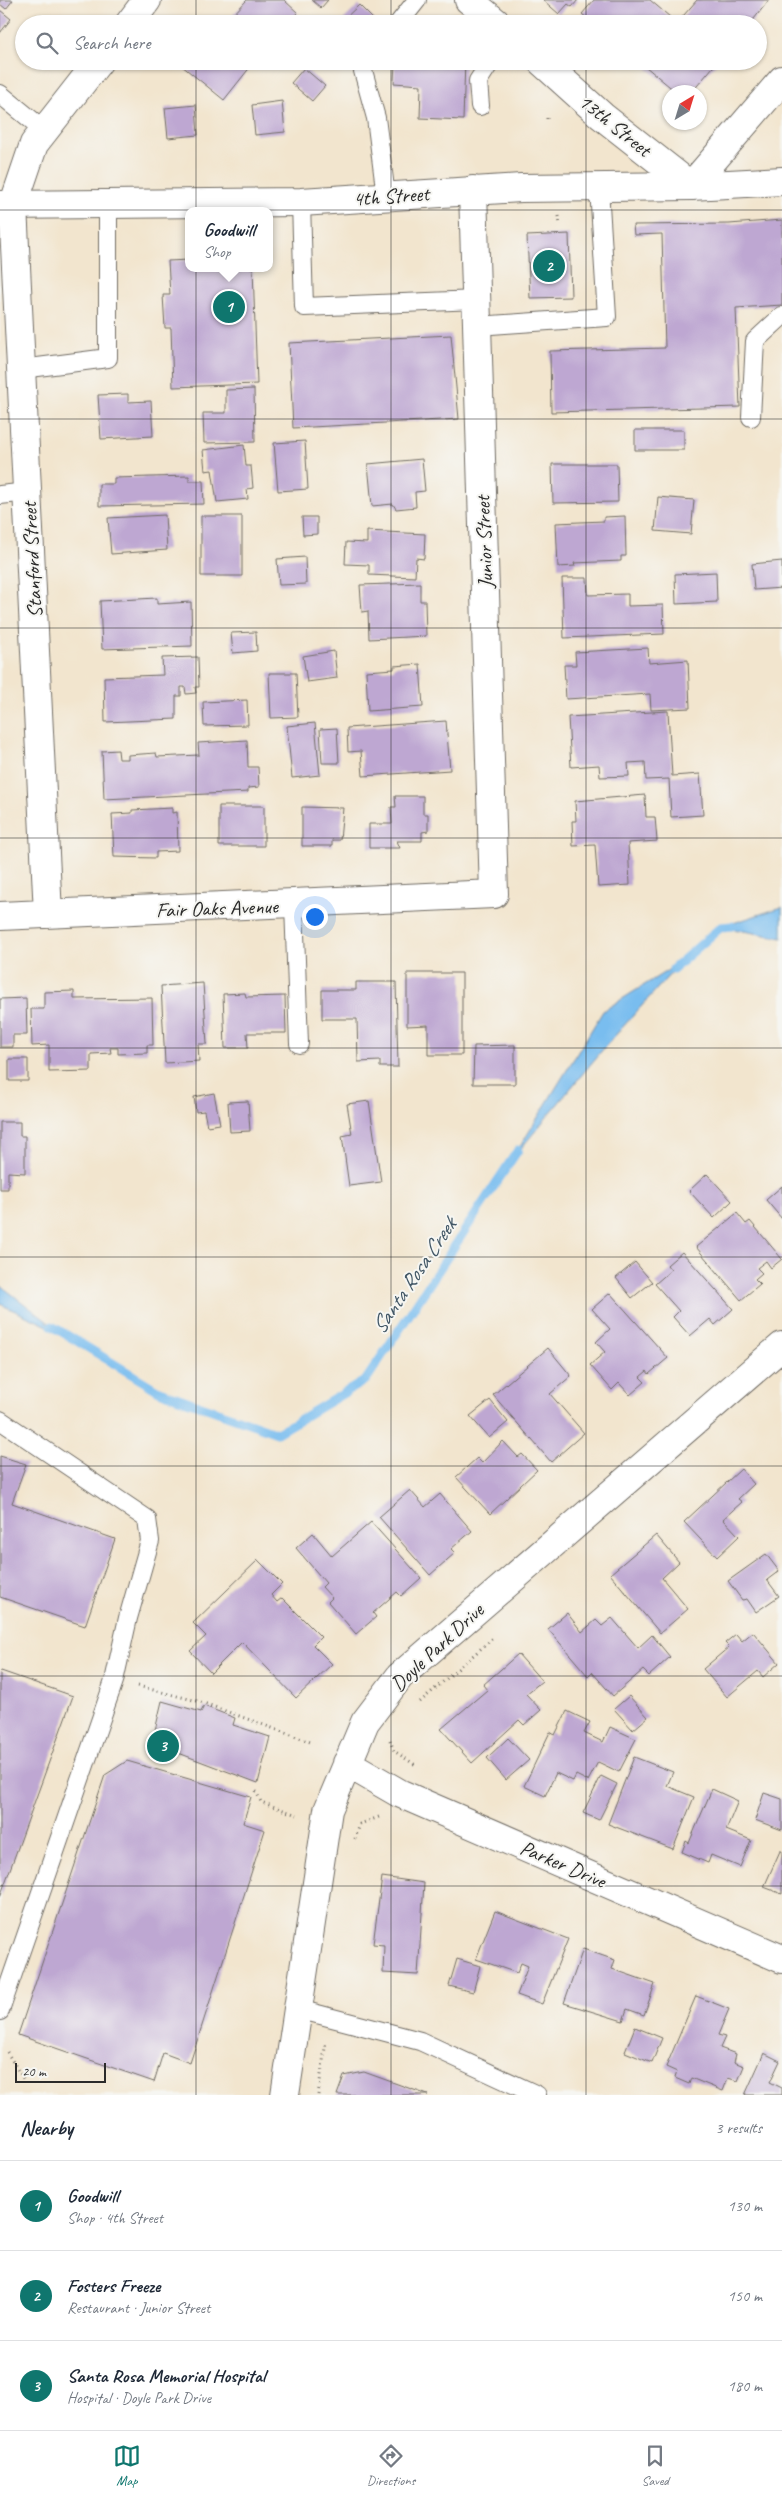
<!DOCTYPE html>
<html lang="en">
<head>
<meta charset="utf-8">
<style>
	:root { --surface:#fff; --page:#f6f6f7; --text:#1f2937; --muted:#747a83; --line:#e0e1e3; --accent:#0f766e }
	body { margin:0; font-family:Caveat,sans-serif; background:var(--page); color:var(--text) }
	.compass { position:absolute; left:662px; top:85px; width:45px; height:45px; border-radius:50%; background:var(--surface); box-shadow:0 1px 4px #0004; rotate:38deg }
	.scale { position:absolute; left:15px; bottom:12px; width:91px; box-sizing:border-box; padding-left:5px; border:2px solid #2b2b2b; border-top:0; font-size:14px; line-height:18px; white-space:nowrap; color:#2b2b2b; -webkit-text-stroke:4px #f6f6f2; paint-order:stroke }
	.you { position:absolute; left:314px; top:916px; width:18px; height:18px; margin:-12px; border:4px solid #fff; border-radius:50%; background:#1a73e8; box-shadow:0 0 0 8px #1a73e833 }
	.badge { display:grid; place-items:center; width:32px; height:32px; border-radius:50%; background:var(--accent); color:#fff; font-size:16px; font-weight:700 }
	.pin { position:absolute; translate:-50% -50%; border:2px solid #fff; box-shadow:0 1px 5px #0006 }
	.popup { position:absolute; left:185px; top:207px; width:88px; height:65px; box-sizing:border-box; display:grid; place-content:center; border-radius:10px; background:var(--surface); filter:drop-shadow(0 1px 4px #0005); font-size:16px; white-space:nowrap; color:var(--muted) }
	.popup b { font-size:19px; color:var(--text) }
	.popup::after { content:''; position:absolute; left:50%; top:100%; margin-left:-10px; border:10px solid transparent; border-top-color:var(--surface) }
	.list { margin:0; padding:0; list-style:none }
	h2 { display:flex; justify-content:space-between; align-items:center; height:65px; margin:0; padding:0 20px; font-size:21px }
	h2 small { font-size:16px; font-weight:400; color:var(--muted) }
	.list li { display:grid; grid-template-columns:32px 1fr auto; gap:15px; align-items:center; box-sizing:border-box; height:90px; padding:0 20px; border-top:1px solid var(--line) }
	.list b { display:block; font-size:19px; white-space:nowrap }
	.list p { margin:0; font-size:16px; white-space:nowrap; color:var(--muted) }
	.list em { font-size:16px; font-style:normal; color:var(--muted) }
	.icon { flex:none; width:28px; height:28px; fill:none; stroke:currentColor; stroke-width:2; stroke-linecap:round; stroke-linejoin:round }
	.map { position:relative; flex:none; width:782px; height:2095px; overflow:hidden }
	.search { position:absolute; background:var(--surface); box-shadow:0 1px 4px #0004; left:15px; right:15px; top:15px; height:55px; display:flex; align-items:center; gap:12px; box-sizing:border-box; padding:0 18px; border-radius:28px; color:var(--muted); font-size:19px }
	.sheet { height:335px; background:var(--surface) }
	nav { display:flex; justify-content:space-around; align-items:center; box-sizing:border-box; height:70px; border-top:1px solid var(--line); background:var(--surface); font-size:14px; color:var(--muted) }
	nav a { display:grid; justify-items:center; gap:2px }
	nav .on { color:var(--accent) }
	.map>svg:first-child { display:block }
	.water { fill:#79bdef; stroke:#52748d }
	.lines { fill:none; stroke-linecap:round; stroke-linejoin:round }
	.stream { stroke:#79bdef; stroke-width:9 }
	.building { fill:#bea7d2 }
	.service-casing { stroke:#716c64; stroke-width:20 }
	.minor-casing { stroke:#716c64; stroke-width:30 }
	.secondary-casing { stroke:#716c64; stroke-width:30 }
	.path { stroke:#716c64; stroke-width:3; stroke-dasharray:1 4; stroke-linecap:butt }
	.service { stroke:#fff; stroke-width:18 }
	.minor { stroke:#fff; stroke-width:28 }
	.secondary { stroke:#fff; stroke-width:28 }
	.grid { fill:none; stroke:#2b2b2b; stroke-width:1; stroke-opacity:0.55 }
	.labels { text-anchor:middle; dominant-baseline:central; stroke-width:4; stroke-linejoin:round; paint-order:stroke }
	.street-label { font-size:21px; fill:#2b2b2b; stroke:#f6f6f2 }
	.water-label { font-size:22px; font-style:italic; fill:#425766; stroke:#f6f6f2 }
</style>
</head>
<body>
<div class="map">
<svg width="782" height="2095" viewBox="0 0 782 2095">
	<rect width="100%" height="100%" fill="#f6f6f2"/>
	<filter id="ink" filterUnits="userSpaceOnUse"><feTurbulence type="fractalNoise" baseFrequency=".02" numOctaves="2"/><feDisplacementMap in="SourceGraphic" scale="10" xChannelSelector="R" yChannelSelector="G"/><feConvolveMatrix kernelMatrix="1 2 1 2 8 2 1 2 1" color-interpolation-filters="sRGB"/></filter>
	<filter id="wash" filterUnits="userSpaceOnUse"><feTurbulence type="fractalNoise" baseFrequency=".0096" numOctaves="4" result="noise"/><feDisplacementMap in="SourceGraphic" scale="20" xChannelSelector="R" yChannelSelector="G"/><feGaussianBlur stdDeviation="1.12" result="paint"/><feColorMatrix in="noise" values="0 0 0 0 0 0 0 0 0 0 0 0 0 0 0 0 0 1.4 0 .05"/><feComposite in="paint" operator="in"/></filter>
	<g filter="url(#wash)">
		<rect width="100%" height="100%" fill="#f2e5ce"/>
		<path class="water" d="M782,907V938L721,927Z
			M681,962L604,1048L513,1158L603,1011Z
			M0,1285L61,1332L0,1304Z"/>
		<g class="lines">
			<path class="stream" d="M673,969L721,927L732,926
				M52,1326L159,1391L277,1433L366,1380L518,1150"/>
		</g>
		<g id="blocks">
			<path class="building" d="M0,0H13L6,9L0,4Z
				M247,0H284L298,13L288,24H235L230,18Z
				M312,0H328L321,8Z
				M543,0H578L572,7L568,4L559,14Z
				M594,0H650L677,23L697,0H769L750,24H594L582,14Z
				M359,5L376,22L375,24H339Z
				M0,10L11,19L0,33Z
				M176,61H246L251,66L224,100Z
				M395,61H465L463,120L420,118L421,85L394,83Z
				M639,61H718L692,92H676Z
				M304,68L325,86L312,101L291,83Z
				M282,101L285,132L255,135L252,105Z
				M196,105L198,135L168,138L165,108Z
				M782,220V305L736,308L740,407L551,412L550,351L665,348L662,234L634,235L633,225L729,224Z
				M569,234L571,297L530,298L527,236Z
				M189,260V268H253L257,384L173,387L171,328H165L163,295H170L168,261Z
				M451,335L459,419L293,428L289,343Z
				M254,389L255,442L204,443L203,413H226V390Z
				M128,394V402L151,401L153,436L101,439L98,395Z
				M635,430H684V450H635Z
				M305,441L308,489L278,491L274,443Z
				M244,445L246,466H251L253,488L247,489L248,499L217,502L212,470L205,471L203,450Z
				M422,459L425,491L415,492L416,507L396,509L393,504L372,506L368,464Z
				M552,464H617L618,502L553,503Z
				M189,476V481H203L204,504L99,506V484H114V478Z
				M658,497L694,500L691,534L655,531Z
				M165,515L167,550L111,554L108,518Z
				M201,516H242V576H201Z
				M625,516L626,556H621V561L574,563L575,566L558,567L556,523L604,521V517Z
				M302,517H317V534L303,535Z
				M367,531L425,534L424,559L416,558L415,577L369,575V565L345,564L346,542L367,543Z
				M305,557L306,584L279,585L277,559Z
				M782,561V588L754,590L752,564Z
				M716,572L717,602L676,604L675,574Z
				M562,578H587L588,595L628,594V606L663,605L664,634L564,638Z
				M420,583V601H425L426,636L369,639L368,611L362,612L360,585Z
				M157,598V604L191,602L192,646L102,649L100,601Z
				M256,632L257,651L233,653L231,633Z
				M648,648L649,663L688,660L690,708L651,710L650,694L566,699L564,665H576L575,652Z
				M334,651L337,678L307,682L303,656Z
				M198,657L199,687H195L196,693L186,694L185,687H181V696H176V719L105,722L104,677L163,675L162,658Z
				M420,664L423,707L368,711L366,671L394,669V666Z
				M269,673H296L298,717L271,718Z
				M247,700L248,725L204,726L203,702Z
				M668,711L672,776L700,774L703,815L671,817L669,779L646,780L645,762L628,763L629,776L600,777L599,765L571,767L568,717Z
				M446,721L450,770L363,776L361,751L348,752L347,728Z
				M315,723L320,775L292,778L287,726Z
				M337,728L339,763H322L320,729Z
				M247,740L248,767H258L259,787L248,788V792L104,799L102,751L118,750L119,759H128V755L156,753L157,757L199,755L198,743Z
				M645,795L646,817H655L657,841L628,843L630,885L598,887L595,845L573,846L572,821H576L575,801Z
				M395,796H423V814H428V831L422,832V841H397L400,848H369V824H392L391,807H396Z
				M219,806H264V846H219Z
				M302,807L343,808L340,840H332V846H302Z
				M172,808V813L177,812L178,851L156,852V858L114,857L112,814L132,813V810Z
				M407,973H462V1055H428V1025L407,1026Z
				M356,982H396L398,1067H380V1061L358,1062L357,1019H322V990H356Z
				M203,983L207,1044H198L199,1061L165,1063L161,986Z
				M74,991V999L152,998L153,1045H147V1053L118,1054V1048H110L111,1053L91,1054V1071L49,1072V1045L32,1046L31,1009H44V992Z
				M245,993L246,997L285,996L286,1033H247L248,1048H225L223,994Z
				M26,998L27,1035H13V1047H0V999Z
				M515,1045V1084H473L474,1046Z
				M9,1059H28V1081H9Z
				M214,1093L220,1124L207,1126L204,1111L196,1112L194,1097Z
				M248,1101L250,1131L230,1132L228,1102Z
				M369,1101L381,1182L349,1186L342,1136L352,1134L347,1104Z
				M0,1122H20V1136H25V1173L8,1172V1189H0Z
				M707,1174L732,1201L714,1218L689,1191Z
				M782,1186V1219L766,1200Z
				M737,1213L746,1224L750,1221L782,1259L771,1268L766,1261L757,1268L762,1273L755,1279L760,1284L741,1300L696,1247Z
				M682,1252L733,1309L715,1325L710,1319L690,1336L673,1317L679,1311L655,1284L671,1270L667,1265Z
				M635,1262L652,1282L632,1298L616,1278Z
				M610,1293L668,1358L649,1374L647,1371L640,1377L645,1382L630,1395L619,1383L612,1390L590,1365L605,1352L596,1342L610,1329L592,1309Z
				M548,1348L571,1376L550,1394L584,1433L551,1462L493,1395Z
				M490,1400L508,1422L489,1438L470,1416Z
				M503,1441L518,1457L522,1454L537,1470L490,1514L456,1477L477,1458L482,1463Z
				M0,1456L26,1464L12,1503L115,1539L85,1626L0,1597Z
				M741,1469L754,1484L738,1499L742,1502L723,1519L739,1536L717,1557L684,1522Z
				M410,1490L425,1507L440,1494L472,1531L451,1549L455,1553L430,1575L379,1517Z
				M371,1522L421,1578L401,1596L397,1592L373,1613L376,1617L356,1634L328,1602L332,1598L322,1587L326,1583L296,1548L313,1533L332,1556Z
				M656,1535L679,1562L662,1578L688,1609L660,1633L610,1574Z
				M766,1554L779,1571L767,1580L779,1596L756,1612L747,1599L742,1600L728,1581Z
				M258,1560L282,1584L271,1595L277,1602L282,1598L321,1637L313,1645L332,1664L296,1698L242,1642L211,1673L190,1651L206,1636L193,1623Z
				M567,1613L582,1632L596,1620L602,1626L612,1618L638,1648L652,1635L670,1657L649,1676L643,1670L613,1696L592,1672L588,1676L548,1629Z
				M753,1632L779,1663L763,1677L758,1671L727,1697L703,1669L729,1647L725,1643L736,1634L742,1641Z
				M518,1654L542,1681L526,1694L541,1710L524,1725L519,1720L472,1763L441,1729L487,1690L483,1685Z
				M1,1671L73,1696L0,1897V1674Z
				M629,1696L648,1717L633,1730L614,1709Z
				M162,1701L201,1712L204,1706L235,1718L233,1725L270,1737L258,1783L152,1743Z
				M567,1711L590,1722L584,1733L603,1742L610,1727L636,1739L619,1772L598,1762L588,1781L576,1775L573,1781L556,1773L545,1796L524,1786L550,1732L555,1735Z
				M508,1738L529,1760L506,1780L487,1758Z
				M634,1757L673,1772L667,1786L694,1797L673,1849L608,1824Z
				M127,1761L251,1797L243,1823L265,1830L190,2063L163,2053L154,2082L18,2035L105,1775Z
				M601,1776L617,1784L599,1820L583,1813Z
				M712,1789L738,1801L726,1830L751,1840L740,1867L711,1855L708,1863L682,1852L686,1841L689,1843Z
				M764,1793L782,1799V1830L755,1820Z
				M780,1851H782V1894L764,1887Z
				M382,1877L424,1883L418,1975L383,1973L384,1945L373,1944Z
				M495,1911L568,1939L542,2004L517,1995L528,1966L521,1963L517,1973L476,1959Z
				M583,1949L615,1960L612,1969L655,1984L644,2015L627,2009L623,2021L564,2003Z
				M457,1959L480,1966L473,1992L449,1986Z
				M696,1996L729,2009L718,2035L725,2037L720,2048L736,2054L734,2062L744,2066L738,2081L728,2078L723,2091L691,2078L689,2084L675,2078L677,2072L666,2067Z
				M635,2027L662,2038L652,2063L625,2052Z
				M764,2053L780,2061L770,2082L782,2088V2095H745Z
				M364,2072L428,2095H337L344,2076Z"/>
		</g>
	</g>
	<g filter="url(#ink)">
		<use href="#blocks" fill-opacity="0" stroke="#716c64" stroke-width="1"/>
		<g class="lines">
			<g class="service-casing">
				<path id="service" d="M398,24L417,0
					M367,61L362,67L376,118L386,196
					M0,94L45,131
					M480,106L478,81L491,61
					M301,202L304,307L477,300
					M477,326L607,317L599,188
					M22,369L108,358V206
					M751,417L755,341L782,316
					M0,495L28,492
					M294,905L299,1044
					M0,1420L147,1519L150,1541L128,1618L114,1681L0,2011
					M298,2009L420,2041L537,2095"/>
			</g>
			<g class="minor-casing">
				<path id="minor" d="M469,0L498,24
					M129,24L147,0
					M541,61L602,116L691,186L782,80
					M48,914L13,206L34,144L99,61
					M0,916L494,894L473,190
					M347,1763L399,1793L782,1959
					M285,2095L328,1810L365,1722L400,1676L782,1346"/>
			</g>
			<g class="secondary-casing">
				<path id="secondary" d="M0,205L301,202L521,188L691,186L782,181"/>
			</g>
			<path class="path" d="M547,118V123
				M559,216L560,225
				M138,1686L201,1702L313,1743
				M420,1702L493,1638
				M390,1740L394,1751L417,1766
				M256,1791L261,1802L297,1815
				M355,1839L360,1824L379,1817
				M7,2052L25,2082
				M318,2095L326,2041"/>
			<use href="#service" class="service"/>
			<use href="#minor" class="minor"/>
			<use href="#secondary" class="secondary"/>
		</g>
	</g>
	<path class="grid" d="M196,0V24M391,0V24M586,0V24M196,61V2095M391,61V2095M586,61V2095M0,210H782M0,419H782M0,628H782M0,838H782M0,1048H782M0,1257H782M0,1466H782M0,1676H782M0,1886H782"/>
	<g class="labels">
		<g class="street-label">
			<text transform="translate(615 125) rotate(39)">13th Street</text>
			<text transform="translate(391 196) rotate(-4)">4th Street</text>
			<text transform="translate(484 542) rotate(-92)">Junior Street</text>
			<text transform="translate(32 560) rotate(-93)">Stanford Street</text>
			<text transform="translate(217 908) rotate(-2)">Fair Oaks Avenue</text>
			<text transform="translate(437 1647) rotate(-43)">Doyle Park Drive</text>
			<text transform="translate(563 1864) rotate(23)">Parker Drive</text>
		</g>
		<g class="water-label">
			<text transform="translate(414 1276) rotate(-56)">Santa Rosa Creek</text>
		</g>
	</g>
</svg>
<svg class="compass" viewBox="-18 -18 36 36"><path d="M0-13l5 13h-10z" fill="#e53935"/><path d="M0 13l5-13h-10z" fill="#747a83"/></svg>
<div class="scale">20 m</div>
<div class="you"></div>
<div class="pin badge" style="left:229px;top:307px">1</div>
<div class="popup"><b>Goodwill</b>Shop</div>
<div class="pin badge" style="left:549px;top:266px">2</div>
<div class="pin badge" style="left:163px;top:1746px">3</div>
<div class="search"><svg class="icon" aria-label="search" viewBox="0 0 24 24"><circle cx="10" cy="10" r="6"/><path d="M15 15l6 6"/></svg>Search here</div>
</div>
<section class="sheet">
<h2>Nearby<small>3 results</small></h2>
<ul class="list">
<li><span class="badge">1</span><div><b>Goodwill</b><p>Shop · 4th Street</p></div><em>130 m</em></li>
<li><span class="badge">2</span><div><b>Fosters Freeze</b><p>Restaurant · Junior Street</p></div><em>150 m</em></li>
<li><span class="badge">3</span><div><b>Santa Rosa Memorial Hospital</b><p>Hospital · Doyle Park Drive</p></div><em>180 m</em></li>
</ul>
</section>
<nav>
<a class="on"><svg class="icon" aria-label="map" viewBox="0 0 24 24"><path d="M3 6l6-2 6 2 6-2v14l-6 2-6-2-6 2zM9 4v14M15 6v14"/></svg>Map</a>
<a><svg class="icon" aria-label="directions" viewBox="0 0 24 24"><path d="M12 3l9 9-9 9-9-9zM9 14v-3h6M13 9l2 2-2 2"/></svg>Directions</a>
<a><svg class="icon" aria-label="saved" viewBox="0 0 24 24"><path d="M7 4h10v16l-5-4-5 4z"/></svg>Saved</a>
</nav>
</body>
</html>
